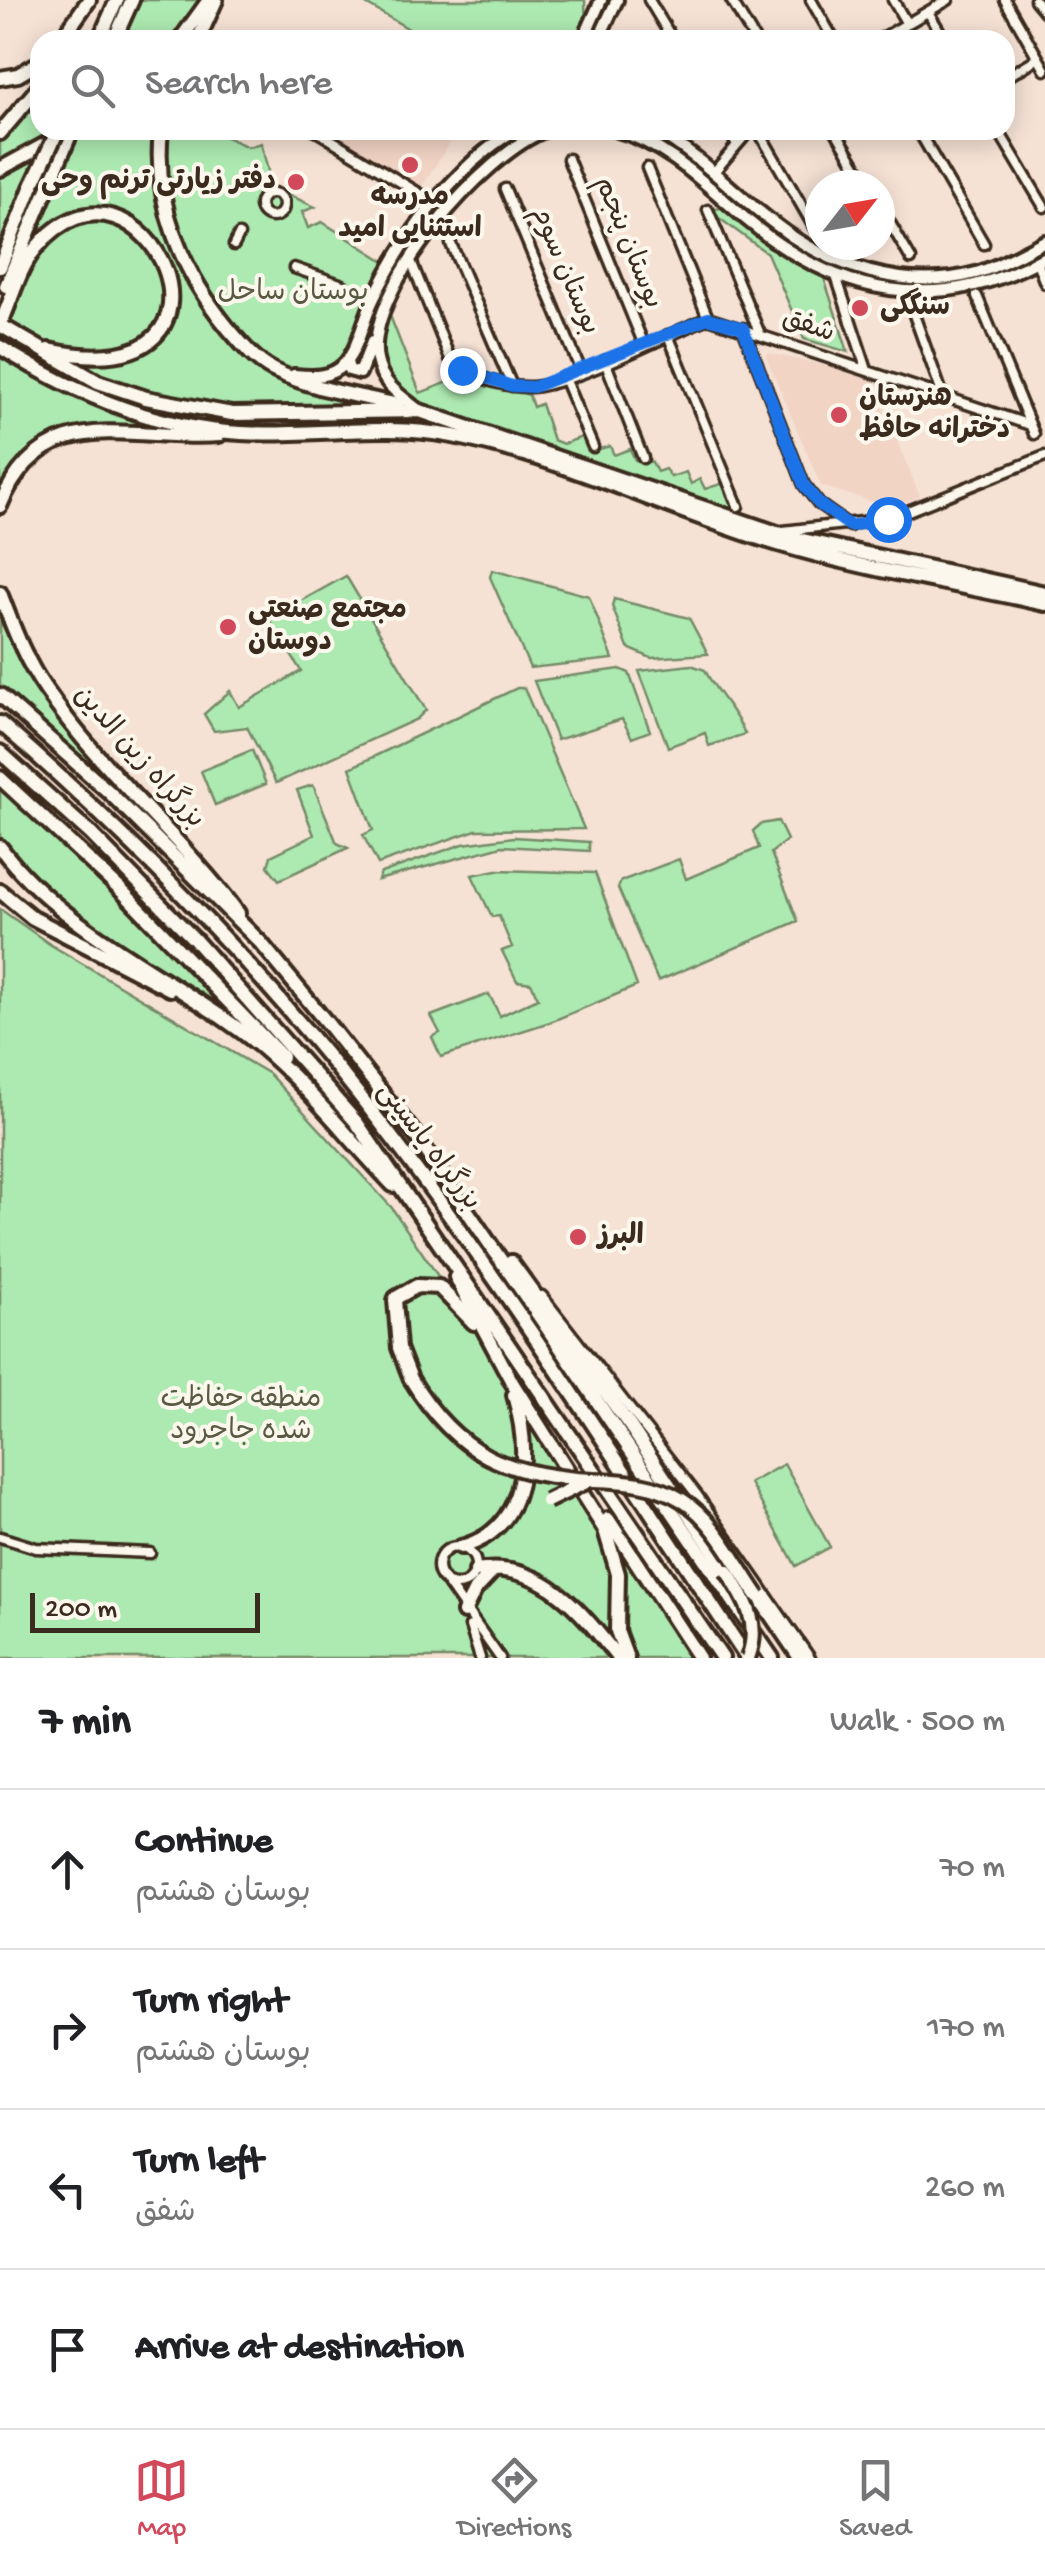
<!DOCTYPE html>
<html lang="en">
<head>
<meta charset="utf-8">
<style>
	:root { --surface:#fff; --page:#f2f2f2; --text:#202124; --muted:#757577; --line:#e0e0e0; --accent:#d1495b }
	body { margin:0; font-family:"Gochi Hand","Playpen Sans Arabic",sans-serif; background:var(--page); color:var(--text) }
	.compass { position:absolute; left:805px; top:170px; width:90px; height:90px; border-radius:50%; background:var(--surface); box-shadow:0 5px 25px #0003; rotate:59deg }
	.scale { position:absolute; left:30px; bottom:25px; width:230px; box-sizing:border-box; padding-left:10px; border:5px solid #3b2a1e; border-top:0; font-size:28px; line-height:35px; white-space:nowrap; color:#3b2a1e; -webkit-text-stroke:8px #fbf7ec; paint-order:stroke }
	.stop { position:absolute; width:30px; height:30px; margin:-22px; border:8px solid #1a73e8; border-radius:50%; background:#fff }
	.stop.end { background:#1a73e8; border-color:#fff; box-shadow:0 2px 10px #0008 }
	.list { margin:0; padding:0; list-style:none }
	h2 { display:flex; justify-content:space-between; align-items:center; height:130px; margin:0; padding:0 40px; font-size:42px }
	h2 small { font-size:32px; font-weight:400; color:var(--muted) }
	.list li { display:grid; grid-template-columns:65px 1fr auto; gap:30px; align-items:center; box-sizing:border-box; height:160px; padding:0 40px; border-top:2px solid var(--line) }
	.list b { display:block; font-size:38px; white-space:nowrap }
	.list p { margin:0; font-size:32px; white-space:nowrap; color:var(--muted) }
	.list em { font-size:32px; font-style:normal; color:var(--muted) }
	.icon { flex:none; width:55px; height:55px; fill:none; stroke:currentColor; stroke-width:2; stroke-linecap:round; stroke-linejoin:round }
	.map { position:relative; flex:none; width:1045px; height:1658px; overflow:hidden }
	.search { position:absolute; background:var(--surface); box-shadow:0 5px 25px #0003; left:30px; right:30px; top:30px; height:110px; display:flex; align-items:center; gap:25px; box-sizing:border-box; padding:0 35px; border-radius:30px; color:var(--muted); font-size:38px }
	.sheet { height:770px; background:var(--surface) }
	nav { display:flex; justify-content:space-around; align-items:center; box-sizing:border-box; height:140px; border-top:2px solid var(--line); background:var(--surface); font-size:28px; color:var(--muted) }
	nav a { display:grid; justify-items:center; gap:5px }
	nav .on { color:var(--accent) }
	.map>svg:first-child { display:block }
	.built { fill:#f2d4c5 }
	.green { fill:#adeab1; stroke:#748a68; stroke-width:2.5 }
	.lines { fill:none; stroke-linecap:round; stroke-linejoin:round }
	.street-casing { stroke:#3b2a1e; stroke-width:15 }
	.secondary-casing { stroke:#3b2a1e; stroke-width:18 }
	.highway-casing { stroke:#3b2a1e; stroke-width:20 }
	.street { stroke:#fbf7ec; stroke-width:8 }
	.secondary { stroke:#fbf7ec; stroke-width:10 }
	.highway { stroke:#fbf7ec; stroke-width:12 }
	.highway-bridge-casing { stroke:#3b2a1e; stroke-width:20; stroke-linecap:butt }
	.highway-bridge { stroke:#fbf7ec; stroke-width:12 }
	.route { stroke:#1a73e8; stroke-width:12 }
	.poi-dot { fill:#d1495b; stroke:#fbf7ec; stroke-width:4 }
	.labels { text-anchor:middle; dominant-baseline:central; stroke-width:8; stroke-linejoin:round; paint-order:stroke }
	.poi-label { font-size:28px; font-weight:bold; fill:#3b2a1e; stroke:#fbf7ec; text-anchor:start }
	.street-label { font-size:28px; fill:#3b2a1e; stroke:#fbf7ec }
	.park-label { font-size:28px; fill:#585a43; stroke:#fbf7ec }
</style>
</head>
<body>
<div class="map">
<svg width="1045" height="1658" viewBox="0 0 1045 1658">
	<rect width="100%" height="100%" fill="#f6e2d5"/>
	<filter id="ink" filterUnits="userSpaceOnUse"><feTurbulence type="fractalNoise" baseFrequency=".01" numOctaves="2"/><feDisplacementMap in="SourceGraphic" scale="20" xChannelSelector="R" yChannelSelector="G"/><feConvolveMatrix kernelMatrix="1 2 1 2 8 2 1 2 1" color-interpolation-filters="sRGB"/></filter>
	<g filter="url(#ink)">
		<path class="built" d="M324,130H458L422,187Z
			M768,353L870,375L920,496L892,508L821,486L766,357Z"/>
		<path class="green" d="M137,0H203L174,40H119Z
			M359,0H585L586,28L581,40H428Z
			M40,94V130H53L48,140L0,164V140Z
			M157,130L173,240L257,363L390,406C281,404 161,423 65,356L108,361L144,347C152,330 169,309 173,291C182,254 142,228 115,216L55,226L4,304L76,132Z
			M164,130H211L248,147L261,143L272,187L315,207L302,212L308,228L322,222L386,262L339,364C287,395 249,346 221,309C211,298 199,286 193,272C174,230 157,177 164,130Z
			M40,154L0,256V174Z
			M721,208L772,249L824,278L848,352L804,339L767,253L708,210Z
			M117,221L159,255L167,296L151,333L123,352L59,349L5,319L33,256L75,223Z
			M389,313L420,393L467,375L529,395L533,407L541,404L553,440L563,444L582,437L600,449L610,446L614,455L630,449L635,460L652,462L657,472L665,469L671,477L686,472L691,484L700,479L705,489L724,483L738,515L408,398C380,371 375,350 389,313Z
			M0,358L107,410L202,433C121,424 51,412 0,492Z
			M492,570L589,596L613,659L530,668L490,577Z
			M346,576L426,710L417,719L276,783L247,727L214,731L204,714L230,691L239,707L301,671L269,619Z
			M614,599L689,618L708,654L651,658L628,648L612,606Z
			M0,621L55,715L209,884L0,687Z
			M691,665L705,670C717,695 734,708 745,734L709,746L705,733L668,747L639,671Z
			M620,669L629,673L650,731L632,738L622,719L557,740L534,681Z
			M517,688H524L584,829L476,830L378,864L363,835L373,830L350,768Z
			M252,750L266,784L215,805L201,771Z
			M0,783L276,1055L204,996L67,907L31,875L0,837Z
			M313,785L337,843L348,848L279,880L268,866L271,856L314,835L297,790Z
			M778,821L787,840L771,853L798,921L658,981L618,888L621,881L679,859L686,879L759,848L753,831L761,824Z
			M514,837L589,842V851L502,846L378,880L381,873L463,844Z
			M497,870L595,873L637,986L550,1022L441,1057L432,1037L440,1033L431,1016L489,994L500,1016L538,998L531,983L517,981L502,951L512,947L499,916L492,917L472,875Z
			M0,909L51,945L269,1074L392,1208L696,1658H0Z
			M784,1464L830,1547L796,1566L750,1483Z"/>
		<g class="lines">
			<g class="street-casing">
				<path id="street" d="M649,0L673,40
					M731,0L755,40
					M811,0L834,40
					M893,0L907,24
					M1005,0L1045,70
					M1035,0L1045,12
					M928,12L945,40
					M879,40L948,0
					M1005,78L1038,58
					M315,130L435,203
					M728,130L737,145
					M758,130L814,227
					M835,130L868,185
					M918,130L984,244
					M998,130L1044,207
					M568,159L644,345
					M647,168L708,318
					M714,172L750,130
					M505,189L581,371
					M260 205a12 12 0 1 1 24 0a12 12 0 1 1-24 0Z
					M880,206L911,259
					M708,210L760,334
					M451,244L512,386
					M234,245L239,235
					M411,261L451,361C470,377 506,388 532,387C571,385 667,335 708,318L1030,425
					M1037,262L1045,283
					M294,268L343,285
					M836,276L867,370
					M977,296L1034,434
					M913,312L943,396
					M743,328L804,485L819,504L850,526
					M668,335L738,506
					M605,361L643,458
					M564,378L593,447
					M783,531L888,519L1045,456
					M542,1296L697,1495L810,1658
					M0,1537L36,1548L150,1553
					M438 1566a19 19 0 1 1 38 0a19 19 0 1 1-38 0Z
					M448,1584L500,1658
					M470,1626L480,1658"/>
			</g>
			<g class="secondary-casing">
				<path id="secondary" d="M583,40L601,0
					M598,40L617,0
					M615,130C667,144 707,186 747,220C837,296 939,316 1045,257
					M655,130C700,156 734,193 775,224C830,267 906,292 976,273C1000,266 1023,252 1045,241
					M347,362L349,370L360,373L372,342
					M294,375C313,377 330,378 344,364C358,350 364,318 373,300C404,235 453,168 515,130
					M420,411C401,396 382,385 377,360C363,291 485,152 547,130"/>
			</g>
			<g class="highway-casing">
				<path id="highway" d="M61,40L89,0
					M99,40L117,0
					M114,40L132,0
					M180,40L209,0
					M198,40L216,0
					M0,78L18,75L40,62
					M161,130C153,203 182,272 228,328C241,343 254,360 273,370C311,389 357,395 398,405
					M0,133L40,86
					M0,169L55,139
					M0,267L31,188
					M6,286L72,130
					M0,325L98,382L146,398L232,414L420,411L789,537L1045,593
					M0,325C12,300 18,270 36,248C143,121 269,398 49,350
					M0,347C73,393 154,428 241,433C313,437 381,422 453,436C565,458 669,511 778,544C865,570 957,584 1045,604
					M0,506C43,399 134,442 219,435
					M0,593C13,627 25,660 46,690C102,772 179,835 238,913
					M0,695L109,792L261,943L327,1023L417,1137L772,1658
					M0,723C138,843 268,976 380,1122C512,1293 627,1478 747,1658
					M0,752L91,834L194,939L357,1123L722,1658
					M0,778L125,894L282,1057
					M0,847C54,921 155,970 230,1023C294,1067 340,1130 393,1185
					M0,891L33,918L170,989
					M511,1262L630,1426L727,1571
					M456,1277L513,1384L605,1530L618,1574L617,1631L627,1658
					M396,1298L417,1286L439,1287L474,1323
					M395,1300L399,1348L411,1379
					M608,1519L699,1658
					M461,1547C529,1529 531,1452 514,1395
					M476,1571C542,1560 582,1612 618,1658
					M758,1596L800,1658
					M464,1612L475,1590L494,1570"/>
			</g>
			<use href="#street" class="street"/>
			<use href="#secondary" class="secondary"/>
			<use href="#highway" class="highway"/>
			<g class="highway-bridge-casing">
				<path id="highway-bridge" d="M31,188L58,130
					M411,1379C457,1455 508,1476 594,1480C625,1481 655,1483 682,1500C715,1520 736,1565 758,1596
					M547,1501L588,1481
					M727,1571C746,1600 761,1624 748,1658"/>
			</g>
			<use href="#highway-bridge" class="highway-bridge"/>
		</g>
	</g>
	<g class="lines" filter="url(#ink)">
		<path class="route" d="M462,370L512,386L534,387L708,318L743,328L804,485L819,504L850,526L888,519"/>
	</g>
	<g class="poi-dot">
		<circle cx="410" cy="165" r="10"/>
		<circle cx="296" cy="182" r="10"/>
		<circle cx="860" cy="308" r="10"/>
		<circle cx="839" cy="415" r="10"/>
		<circle cx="228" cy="627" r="10"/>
		<circle cx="578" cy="1237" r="10"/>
	</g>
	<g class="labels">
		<g class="poi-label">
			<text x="276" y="182" text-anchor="end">دفتر زیارتی ترنم وحی</text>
			<text x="410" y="198" text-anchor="middle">مدرسه<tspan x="410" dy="32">استثنایی امید</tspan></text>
			<text x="880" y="308">سنگکی</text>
			<text x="859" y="399">هنرستان<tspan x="859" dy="32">دخترانه حافظ</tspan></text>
			<text x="248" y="611">مجتمع صنعتی<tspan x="248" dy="32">دوستان</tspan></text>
			<text x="598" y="1237">البرز</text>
		</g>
		<g class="street-label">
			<text transform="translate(627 243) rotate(68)">بوستان پنجم</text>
			<text transform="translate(564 271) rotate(67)">بوستان سوم</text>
			<text transform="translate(808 327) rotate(19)">شفق</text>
			<text transform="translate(138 758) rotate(48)">بزرگراه زین الدین</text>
			<text transform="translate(428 1147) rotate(53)">بزرگراه یاسینی</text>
		</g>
		<g class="park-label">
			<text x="293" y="293">بوستان ساحل</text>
			<text x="241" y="1400">منطقه حفاظت<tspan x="241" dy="32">شده جاجرود</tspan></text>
		</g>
	</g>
</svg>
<svg class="compass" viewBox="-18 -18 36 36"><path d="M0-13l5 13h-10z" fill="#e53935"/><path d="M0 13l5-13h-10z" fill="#757577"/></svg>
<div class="scale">200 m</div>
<div class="stop" style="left:888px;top:519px"></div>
<div class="stop end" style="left:462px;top:370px"></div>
<div class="search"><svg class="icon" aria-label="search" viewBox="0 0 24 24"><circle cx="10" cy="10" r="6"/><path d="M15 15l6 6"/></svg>Search here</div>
</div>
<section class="sheet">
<h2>7 min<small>Walk · 500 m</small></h2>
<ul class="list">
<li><svg class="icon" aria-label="ahead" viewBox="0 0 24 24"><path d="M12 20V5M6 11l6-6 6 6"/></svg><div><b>Continue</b><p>بوستان هشتم</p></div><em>70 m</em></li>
<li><svg class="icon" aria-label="right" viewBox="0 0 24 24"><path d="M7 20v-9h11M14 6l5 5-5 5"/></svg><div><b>Turn right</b><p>بوستان هشتم</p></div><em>170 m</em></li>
<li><svg class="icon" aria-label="left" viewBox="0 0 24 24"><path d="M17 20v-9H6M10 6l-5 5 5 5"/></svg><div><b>Turn left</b><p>شفق</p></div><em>260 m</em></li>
<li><svg class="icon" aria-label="arrive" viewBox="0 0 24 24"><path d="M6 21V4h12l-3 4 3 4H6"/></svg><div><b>Arrive at destination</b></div></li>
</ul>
</section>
<nav>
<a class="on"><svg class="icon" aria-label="map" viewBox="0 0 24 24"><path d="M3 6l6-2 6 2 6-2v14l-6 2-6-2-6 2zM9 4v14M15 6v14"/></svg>Map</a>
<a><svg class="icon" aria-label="directions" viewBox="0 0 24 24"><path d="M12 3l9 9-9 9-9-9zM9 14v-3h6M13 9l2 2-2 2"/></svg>Directions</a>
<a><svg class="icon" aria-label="saved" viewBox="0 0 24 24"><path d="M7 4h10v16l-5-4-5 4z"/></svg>Saved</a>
</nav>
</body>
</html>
